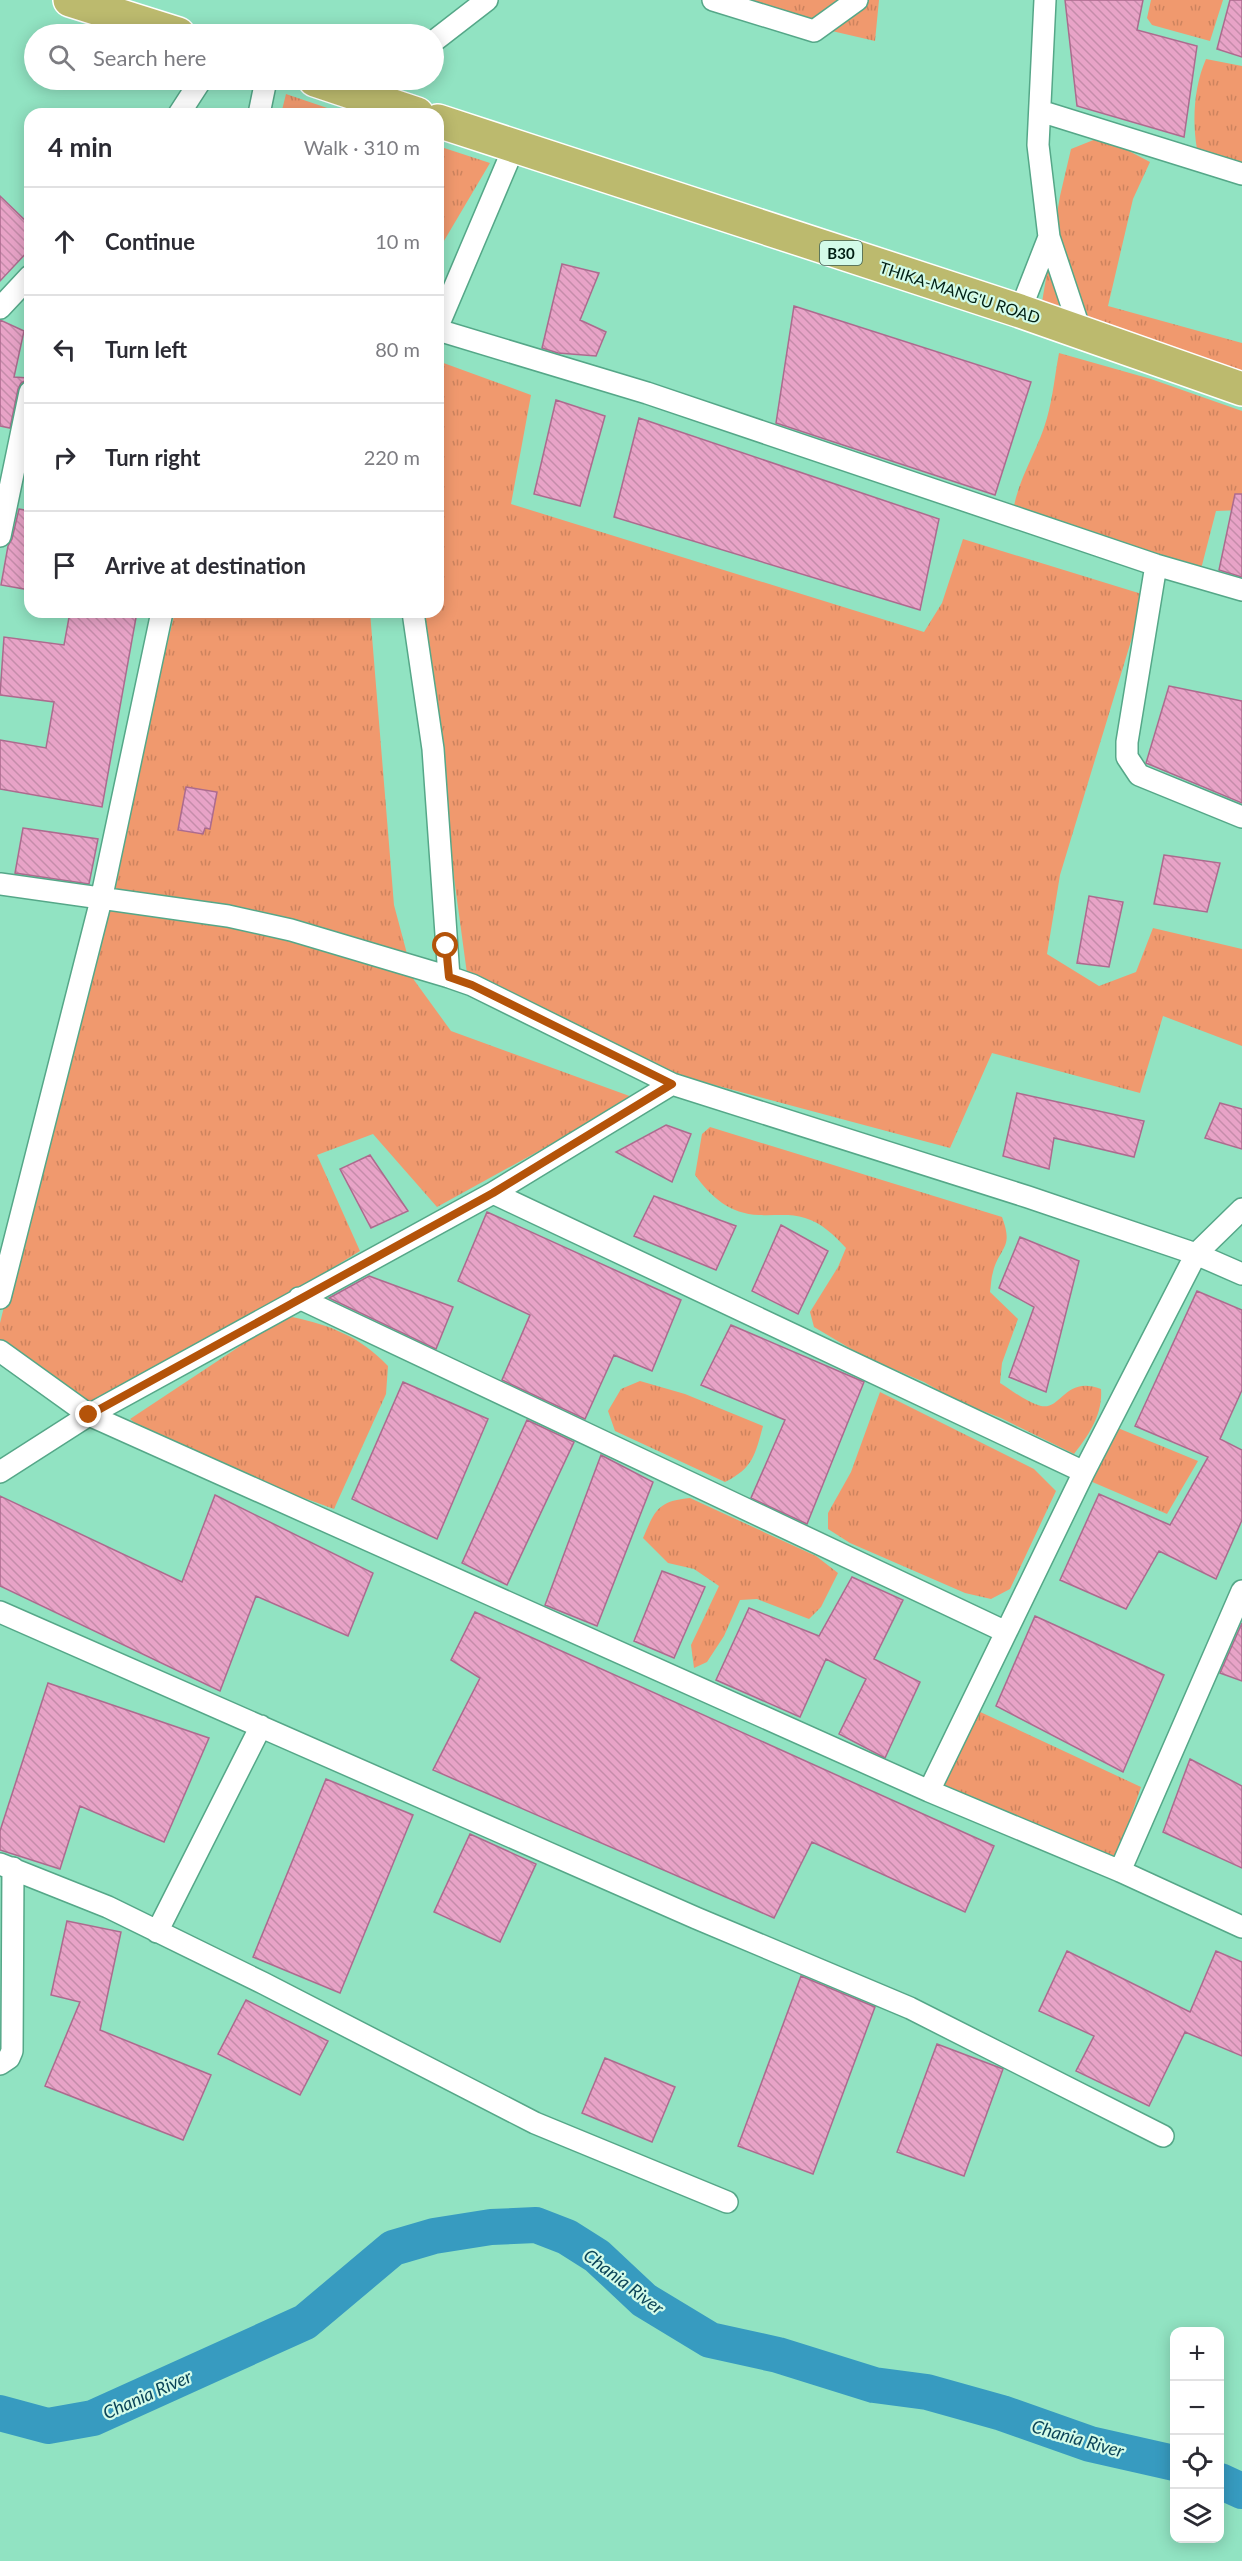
<!DOCTYPE html>
<html lang="en">
<head>
<meta charset="utf-8">
<style>
	:root { --surface:#fff; --page:#f7f7f7; --text:#2b2b33; --muted:#7c7c81; --line:#e1e1e2 }
	body { margin:0; font-family:Lato,sans-serif; background:var(--page); color:var(--text) }
	.controls { position:absolute; right:18px; bottom:18px; display:grid; overflow:hidden; border-radius:12px; box-shadow:0 3px 15px #0003 }
	.controls button { width:54px; height:54px; display:grid; place-items:center; padding:0; border:0; border-bottom:2px solid var(--line); background:var(--surface); color:var(--text); font:30px sans-serif }
	.stop { position:absolute; width:18px; height:18px; margin:-14px; border:4px solid #b45309; border-radius:50%; background:#fff }
	.stop.end { background:#b45309; border-color:#fff; box-shadow:0 2px 6px #0008 }
	.list { margin:0; padding:0; list-style:none }
	h2 { display:flex; justify-content:space-between; align-items:center; height:78px; margin:0; padding:0 24px; font-size:26px }
	h2 small { font-size:20px; font-weight:400; color:var(--muted) }
	.list li { display:grid; grid-template-columns:39px 1fr auto; gap:18px; align-items:center; box-sizing:border-box; height:108px; padding:0 24px; border-top:2px solid var(--line) }
	.list b { display:block; font-size:22px; white-space:nowrap }
	.list em { font-size:20px; font-style:normal; color:var(--muted) }
	.icon { flex:none; width:33px; height:33px; fill:none; stroke:currentColor; stroke-width:2; stroke-linecap:round; stroke-linejoin:round }
	.map { position:relative; flex:none; width:1242px; height:2561px; overflow:hidden }
	.search { position:absolute; background:var(--surface); box-shadow:0 3px 15px #0003; left:24px; top:24px; width:420px; height:66px; display:flex; align-items:center; gap:15px; box-sizing:border-box; padding:0 21px; border-radius:33px; color:var(--muted); font-size:22px }
	.panel { position:absolute; background:var(--surface); box-shadow:0 3px 15px #0003; left:24px; top:108px; width:420px; height:510px; border-radius:18px }
	.map>svg:first-child { display:block }
	.grass { fill:url(#grass-tufts) }
	.lines { fill:none; stroke-linecap:round; stroke-linejoin:round }
	.river { stroke:#379bc0; stroke-width:36 }
	.building { fill:url(#building-back-hatch); stroke:#ac6b8e; stroke-width:1.5 }
	.street-casing { stroke:#55a788; stroke-width:24 }
	.highway-casing { stroke:#fff; stroke-width:36 }
	.street { stroke:#fff; stroke-width:21 }
	.highway { stroke:#bcba6e; stroke-width:33 }
	.route { stroke:#b45309; stroke-width:8 }
	.labels { text-anchor:middle; dominant-baseline:central; stroke-width:4.5; stroke-linejoin:round; paint-order:stroke }
	.shield { fill:#d3fbe9; stroke:#3f6154; stroke-width:1.5 }
	.shield-label { font-size:15px; font-weight:bold; fill:#001f14 }
	.street-label { font-size:16px; fill:#001f14; stroke:#d3fbe9 }
	.water-label { font-size:18px; font-style:italic; fill:#0b4458; stroke:#d3fbe9 }
</style>
</head>
<body>
<div class="map">
<svg width="1242" height="2561" viewBox="0 0 1242 2561">
	<defs>
		<pattern id="grass-tufts" width="24" height="20" patternUnits="userSpaceOnUse" patternTransform="scale(1.5)"><rect width="24" height="20" fill="#f0996e"/><path d="M3 7l-1-3M5 7V3M7 7l1-3M15 17l-1-3M17 17v-4M19 17l1-3" fill="none" stroke="#cc835e"/></pattern>
		<pattern id="building-back-hatch" width="6" height="6" patternUnits="userSpaceOnUse" patternTransform="scale(1.5)"><rect width="6" height="6" fill="#e8a3c7"/><path d="M-1 5l2 2M0 0l6 6M5-1l2 2" fill="none" stroke="#c58caa"/></pattern>
	</defs>
	<rect width="100%" height="100%" fill="#91e3c2"/>
	<path class="grass" d="M748,0H879L875,41L793,22Z
		M1151,0H1223L1210,41L1152,25L1147,18Z
		M1206,59L1242,66V165L1217,158L1197,149C1192,121 1194,86 1206,59Z
		M286,94L345,114H281Z
		M1096,139L1127,150L1150,162L1133,199L1108,306L1242,343V382L1041,308L1060,196L1071,149Z
		M438,146L490,163L438,251Z
		M1059,353L1151,379L1242,411V510L1216,511L1200,573L1027,518L1014,506C1020,475 1039,448 1047,418C1053,397 1055,374 1059,353Z
		M438,361L531,395L511,504L924,632L942,603L963,539L1145,595L1060,875L1047,954L1099,986L1136,972L1153,928L1242,949V1046L1163,1016L1140,1093L992,1053L950,1148L655,1069L468,981L434,730L422,612H438Z
		M175,612H370L394,905L414,980L451,1031L635,1098L437,1207L373,1134L317,1155L360,1251L100,1411L0,1351V1323Z
		M710,1127L1002,1217C1014,1249 1000,1246 993,1272C991,1278 991,1286 990,1292L1018,1319L1002,1363L1000,1383C1011,1390 1028,1403 1041,1406C1062,1410 1065,1375 1101,1389C1103,1414 1089,1435 1074,1454L1001,1418L957,1401L924,1382L863,1356L814,1327L810,1312L838,1267L846,1248C835,1236 822,1223 805,1218C790,1213 775,1216 759,1215C730,1214 711,1197 695,1175L702,1134Z
		M292,1317C330,1325 361,1337 388,1366L386,1394L334,1509L260,1482L145,1431L130,1419L266,1329Z
		M640,1381L685,1394L763,1426C755,1455 753,1468 725,1482L615,1431L608,1411L621,1389Z
		M880,1392L1034,1469L1056,1491L1010,1589L991,1599L965,1593L850,1543L828,1529V1513L851,1472Z
		M1113,1426L1198,1461L1167,1514L1090,1481Z
		M690,1498L816,1556L838,1573L821,1607L809,1619L757,1599L740,1600L724,1636L707,1662L694,1668L691,1645L719,1586L694,1569L668,1563L643,1538C655,1510 658,1501 690,1498Z
		M976,1710L1141,1787L1115,1862L940,1787Z"/>
	<g class="lines">
		<path class="river" d="M0,2413L48,2426L93,2418L305,2322L393,2248L434,2236L491,2227L536,2225L567,2237L597,2256L644,2300L710,2340L778,2355L874,2385L927,2392L1002,2413L1090,2444L1174,2463
			M1220,2481L1242,2491"/>
	</g>
	<path class="building" d="M1065,0H1143L1137,30L1197,46L1184,137L1077,106Z
		M1230,0H1242V57L1217,49Z
		M0,196L30,225V249L0,281Z
		M562,264L599,273L580,320L606,332L596,356L558,353L542,348Z
		M794,306L1031,382L995,495L776,423Z
		M0,320L24,331L14,377L30,378L21,383L18,389L10,428L0,426Z
		M556,400L605,416L580,506L534,494Z
		M639,418L939,519L920,610L614,517Z
		M1235,494H1242V577L1219,570Z
		M19,509L30,511V590L1,585L8,546L12,539Z
		M70,612H137L102,807L0,789V740L46,748L54,702L0,695L4,637L64,645Z
		M1169,686L1242,701V803L1146,763Z
		M186,787L217,792L210,829L205,828L203,834L178,830Z
		M23,828L98,839L89,884L15,873Z
		M1164,855L1220,863L1207,912L1154,904Z
		M1089,896L1123,902L1109,967L1077,963Z
		M1017,1093L1144,1121L1134,1157L1054,1138L1049,1169L1003,1156Z
		M1220,1103L1242,1109V1149L1205,1138Z
		M666,1125L691,1134L672,1182L616,1152Z
		M370,1155L408,1211L371,1228L340,1169Z
		M654,1196L736,1226L716,1270L634,1236Z
		M487,1212L681,1300L652,1371L614,1355L585,1419L502,1380L530,1315L458,1281Z
		M781,1225L828,1251L798,1314L752,1291Z
		M1020,1237L1079,1261L1046,1392L1009,1377L1034,1307L999,1288Z
		M369,1276L453,1307L436,1349L329,1298Z
		M1197,1291L1242,1310V1390L1220,1439L1242,1450V1520L1216,1579L1159,1551L1126,1609L1060,1580L1099,1494L1170,1525L1208,1457L1135,1426Z
		M731,1325L864,1382L807,1524L751,1498L785,1420L701,1385Z
		M403,1382L488,1419L437,1539L352,1499Z
		M527,1420L574,1442L507,1585L462,1563Z
		M601,1455L653,1482L597,1626L545,1605Z
		M215,1495L373,1573L348,1636L256,1596L220,1691L0,1586V1496L182,1582Z
		M662,1571L705,1587L674,1658L634,1641Z
		M852,1577L903,1600L874,1659L920,1682L885,1758L839,1734L866,1679L826,1659L800,1717L716,1680L749,1608L819,1636Z
		M475,1612L994,1846L965,1912L812,1842L774,1918L433,1770L480,1678L451,1660Z
		M1035,1616L1164,1675L1123,1772L996,1706Z
		M1242,1623V1681L1220,1673Z
		M48,1683L209,1738L164,1842L80,1806L60,1869L0,1850V1831Z
		M1190,1759L1242,1786V1868L1163,1832Z
		M326,1779L413,1815L340,1993L253,1957Z
		M470,1834L536,1864L500,1942L434,1912Z
		M67,1921L121,1932L100,2030L211,2075L183,2140L45,2086L80,2002L51,1995Z
		M1067,1951L1190,2012L1216,1951L1242,1962V2056L1185,2032L1149,2106L1076,2071L1094,2036L1039,2011Z
		M801,1976L875,2007L813,2174L738,2146Z
		M246,2000L328,2041L300,2095L218,2054Z
		M937,2044L1003,2069L964,2176L897,2152Z
		M605,2058L675,2087L652,2142L582,2113Z"/>
	<g class="lines">
		<g class="street-casing">
			<path id="street" d="M713,0L814,31L857,0
				M1045,0L1038,145L1049,237L1081,333
				M434,41L487,0
				M358,94L378,80
				M1040,111L1242,174
				M179,114L201,80
				M259,114L266,80
				M0,308L30,276
				M1020,311L1049,237
				M438,326L514,147
				M438,330L647,393L1156,565L1242,590
				M0,536L30,392
				M1156,565L1127,742V757L1139,775L1242,817
				M413,612L433,749L449,977
				M0,884L228,916L291,930L449,977L472,985L672,1084L1028,1197L1196,1254L1242,1209
				M493,1193L1084,1472
				M0,1298L101,900L162,612
				M299,1298L1006,1632
				M0,1351L89,1415L929,1791L1084,1472L1196,1254L1242,1274
				M0,1472L89,1415L493,1193L672,1084
				M0,1612L696,1918L910,2008L1163,2136
				M929,1791L1120,1871L1242,1927
				M0,1864L108,1907L263,1983L535,2123L727,2202
				M1120,1871L1242,1591
				M157,1932L261,1726
				M0,2064L9,2058L12,2051L13,1868"/>
		</g>
		<g class="highway-casing">
			<path id="highway" d="M70,0L178,34
				M315,80L417,114
				M438,121L1020,311L1242,389"/>
		</g>
		<use href="#street" class="street"/>
		<use href="#highway" class="highway"/>
	</g>
	<g class="lines">
		<path class="route" d="M89,1415L493,1193L672,1084L472,985L449,977L446,946"/>
	</g>
	<g class="labels">
		<rect class="shield" x="820" y="241" width="42" height="24" rx="4.5"/>
		<g class="shield-label">
			<text x="841" y="253">B30</text>
		</g>
		<g class="street-label">
			<text transform="translate(960 292) rotate(18)">THIKA-MANG'U ROAD</text>
		</g>
		<g class="water-label">
			<text transform="translate(624 2281) rotate(37)">Chania River</text>
			<text transform="translate(147 2394) rotate(-24)">Chania River</text>
			<text transform="translate(1078 2438) rotate(16)">Chania River</text>
		</g>
	</g>
</svg>
<div class="controls">
<button>+</button>
<button>−</button>
<button><svg class="icon" aria-label="locate" viewBox="0 0 24 24"><circle cx="12" cy="12" r="6"/><path d="M12 2v4M12 18v4M2 12h4M18 12h4"/></svg></button>
<button><svg class="icon" aria-label="layers" viewBox="0 0 24 24"><path d="M12 4l9 5-9 5-9-5zM3 14l9 5 9-5"/></svg></button>
</div>
<div class="stop" style="left:446px;top:946px"></div>
<div class="stop end" style="left:89px;top:1415px"></div>
<div class="search"><svg class="icon" aria-label="search" viewBox="0 0 24 24"><circle cx="10" cy="10" r="6"/><path d="M15 15l6 6"/></svg>Search here</div>
<section class="panel">
<h2>4 min<small>Walk · 310 m</small></h2>
<ul class="list">
<li><svg class="icon" aria-label="ahead" viewBox="0 0 24 24"><path d="M12 20V5M6 11l6-6 6 6"/></svg><div><b>Continue</b></div><em>10 m</em></li>
<li><svg class="icon" aria-label="left" viewBox="0 0 24 24"><path d="M17 20v-9H6M10 6l-5 5 5 5"/></svg><div><b>Turn left</b></div><em>80 m</em></li>
<li><svg class="icon" aria-label="right" viewBox="0 0 24 24"><path d="M7 20v-9h11M14 6l5 5-5 5"/></svg><div><b>Turn right</b></div><em>220 m</em></li>
<li><svg class="icon" aria-label="arrive" viewBox="0 0 24 24"><path d="M6 21V4h12l-3 4 3 4H6"/></svg><div><b>Arrive at destination</b></div></li>
</ul>
</section>
</div>
</body>
</html>
